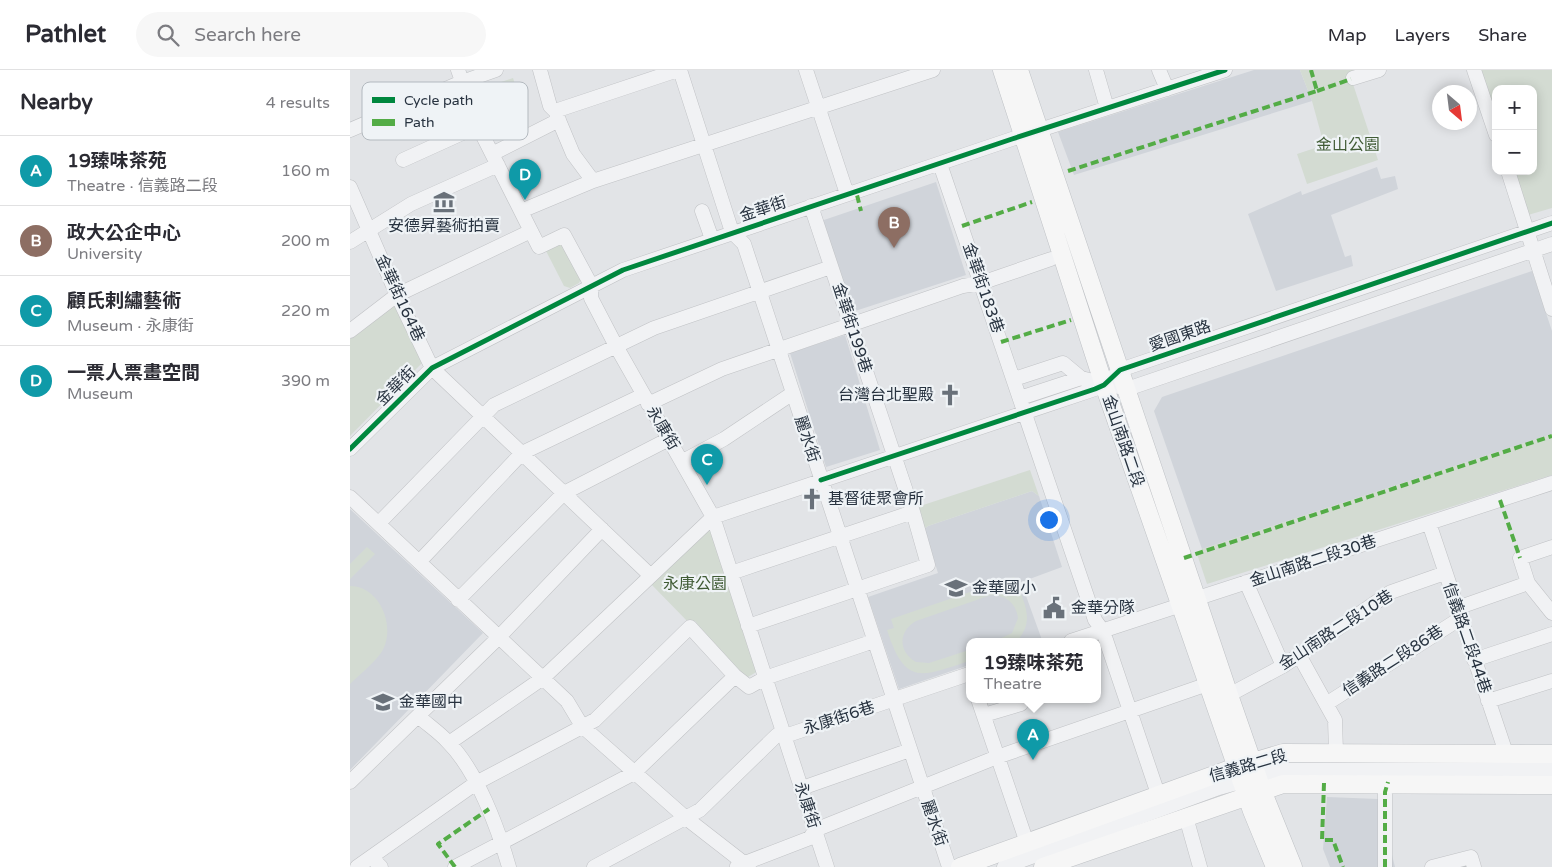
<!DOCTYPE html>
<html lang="en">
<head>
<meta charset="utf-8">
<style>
	:root { --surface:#fff; --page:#f7f7f7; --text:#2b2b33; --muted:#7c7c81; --line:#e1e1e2; --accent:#2563eb }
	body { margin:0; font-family:"Varela Round","Noto Sans TC",sans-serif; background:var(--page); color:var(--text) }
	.controls { position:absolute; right:15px; top:15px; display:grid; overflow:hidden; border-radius:10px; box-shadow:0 2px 12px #0003 }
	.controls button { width:45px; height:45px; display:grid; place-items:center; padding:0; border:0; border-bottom:1px solid var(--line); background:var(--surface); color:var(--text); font:25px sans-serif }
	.compass { position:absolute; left:1082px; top:15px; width:45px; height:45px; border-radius:50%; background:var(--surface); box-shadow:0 2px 12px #0003; rotate:152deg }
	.you { position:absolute; left:698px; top:449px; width:18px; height:18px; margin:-12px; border:4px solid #fff; border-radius:50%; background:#1a73e8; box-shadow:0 0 0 8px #1a73e833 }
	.badge { display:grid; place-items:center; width:32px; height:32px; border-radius:50%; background:var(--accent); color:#fff; font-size:16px; font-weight:700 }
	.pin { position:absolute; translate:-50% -41px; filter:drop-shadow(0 1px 2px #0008) }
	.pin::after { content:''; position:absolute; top:26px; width:18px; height:15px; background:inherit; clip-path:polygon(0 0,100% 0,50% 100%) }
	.popup { position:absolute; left:616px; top:568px; width:135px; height:65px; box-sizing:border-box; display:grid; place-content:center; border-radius:10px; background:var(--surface); filter:drop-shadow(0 1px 4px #0005); font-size:16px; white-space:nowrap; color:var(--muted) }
	.popup b { font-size:19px; color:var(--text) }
	.popup::after { content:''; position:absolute; left:50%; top:100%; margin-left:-10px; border:10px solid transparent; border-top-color:var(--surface) }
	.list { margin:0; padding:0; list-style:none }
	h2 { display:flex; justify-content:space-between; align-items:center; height:65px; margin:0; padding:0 20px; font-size:21px }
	h2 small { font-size:16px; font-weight:400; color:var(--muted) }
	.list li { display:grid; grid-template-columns:32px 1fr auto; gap:15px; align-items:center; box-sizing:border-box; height:70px; padding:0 20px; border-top:1px solid var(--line) }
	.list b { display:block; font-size:19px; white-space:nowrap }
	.list p { margin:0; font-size:16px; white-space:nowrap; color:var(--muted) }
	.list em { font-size:16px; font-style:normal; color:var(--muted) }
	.icon { flex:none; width:28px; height:28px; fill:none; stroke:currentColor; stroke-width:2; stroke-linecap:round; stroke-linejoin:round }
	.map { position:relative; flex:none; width:1202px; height:797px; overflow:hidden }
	header { display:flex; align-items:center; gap:30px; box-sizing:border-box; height:70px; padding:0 25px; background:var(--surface); border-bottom:1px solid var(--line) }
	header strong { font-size:24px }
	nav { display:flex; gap:28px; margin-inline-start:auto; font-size:18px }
	.search { width:350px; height:45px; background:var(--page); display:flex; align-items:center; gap:12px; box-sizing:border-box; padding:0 18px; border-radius:28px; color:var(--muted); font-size:19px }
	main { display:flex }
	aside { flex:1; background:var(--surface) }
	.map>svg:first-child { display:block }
	.built { fill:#d0d4da }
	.green { fill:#d3dbd2 }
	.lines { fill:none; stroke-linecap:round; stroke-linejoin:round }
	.minor-casing { stroke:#c0c2c5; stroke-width:15 }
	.major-casing { stroke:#bec1c5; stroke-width:19 }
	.minor { stroke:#f1f2f4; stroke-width:14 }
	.major { stroke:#f6f6f6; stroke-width:18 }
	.quiet { stroke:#53ac46; stroke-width:4; stroke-dasharray:8 4; stroke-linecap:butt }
	.cycleway-casing { stroke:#eff3f6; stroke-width:8 }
	.cycleway { stroke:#00873e; stroke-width:5 }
	.labels { text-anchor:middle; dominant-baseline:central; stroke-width:4.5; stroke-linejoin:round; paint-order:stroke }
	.park-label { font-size:16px; fill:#415c36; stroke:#eff3f6 }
	.street-label { font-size:16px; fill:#283340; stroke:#eff3f6 }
	.poi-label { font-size:16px; fill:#283340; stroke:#eff3f6; text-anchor:start }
	.key { fill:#eff3f6; stroke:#b3b9bf; stroke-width:1 }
	.key-label { font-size:14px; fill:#283340 }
</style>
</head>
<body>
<header>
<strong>Pathlet</strong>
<div class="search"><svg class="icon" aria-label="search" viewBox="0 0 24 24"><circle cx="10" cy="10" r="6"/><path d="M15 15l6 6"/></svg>Search here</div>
<nav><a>Map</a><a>Layers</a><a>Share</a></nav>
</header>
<main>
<aside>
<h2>Nearby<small>4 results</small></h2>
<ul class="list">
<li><span class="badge" style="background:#0f9aa8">A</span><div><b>19臻味茶苑</b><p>Theatre · 信義路二段</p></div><em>160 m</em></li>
<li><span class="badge" style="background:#8d6e63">B</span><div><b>政大公企中心</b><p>University</p></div><em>200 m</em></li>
<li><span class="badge" style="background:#0f9aa8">C</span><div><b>顧氏剌繡藝術</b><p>Museum · 永康街</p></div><em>220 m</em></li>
<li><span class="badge" style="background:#0f9aa8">D</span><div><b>一票人票畫空間</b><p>Museum</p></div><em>390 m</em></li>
</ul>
</aside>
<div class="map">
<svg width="1202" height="797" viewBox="0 0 1202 797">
	<rect width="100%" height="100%" fill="#e2e4e7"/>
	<path class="built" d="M904,0H950L962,31L724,105L708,62Z
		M1027,97L1031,109L1045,106L1048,119L981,145L995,187L1001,185L1003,196L926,221L898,144L951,121L952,125Z
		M586,112L616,205L502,242L471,151Z
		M1182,201L1202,261V364L852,479L804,341L812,327Z
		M495,265L530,380L476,397L440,283Z
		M682,421L689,426L712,497L666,514L670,525L675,523L692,570L619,571V595L549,619L518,527L588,503L574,459L578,456Z
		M0,439L133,563L0,700Z
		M977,727L1028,729L1045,797H980L973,779Z"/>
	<path class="green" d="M950,0H1035L1002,11L1028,90L957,114L947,84L974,75L962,31Z
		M1130,0H1202V138L1178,145L1163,101H1183V19H1146V48Z
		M163,8L169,27L136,38L130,19Z
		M208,172L213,174L231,209L229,213L220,218L214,216L195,179Z
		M45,235L72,293L0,366V269Z
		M1202,364V405L857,514L847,484L852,479Z
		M680,400L689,426L682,421L578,456L574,459L567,437Z
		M362,461L408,601L393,610L345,551L340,554L300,513L350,462Z
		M17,477L25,484L0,509V494Z
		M664,507C672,529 687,549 667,571H645L662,563L668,548C666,533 656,525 641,525L566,551C548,561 548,582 566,592L579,593L619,580V591C571,607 555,616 537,560L544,558L541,549Z
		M0,516C31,516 47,559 31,583C23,594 10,604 0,614Z"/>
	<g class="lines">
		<g class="minor-casing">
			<path id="minor" d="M108,0L128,56L189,177L214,165L241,215V228L266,276L363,447L477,797
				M190,0L200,36L205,41L223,84L243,111
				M330,0L382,162L394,174L599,797
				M456,0L497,124
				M746,0L757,38
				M809,0L817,19
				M1124,0L1146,65
				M1003,8L1029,0
				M205,41L328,0
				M0,60L112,12L146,0
				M142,84L209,50
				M53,90L128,56
				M590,94L745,550L753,561L808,724
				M1158,101L1202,239
				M0,117L47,225L82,298L300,505
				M171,141L243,111L583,0
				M352,141L362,169
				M0,172L61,134L148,95
				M0,261L47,225L181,161
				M664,309L713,293L731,308
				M670,328L731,308L777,319L1202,174
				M298,334L372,299L613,216L631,213L701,189
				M0,379L82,298L273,200L662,69L875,0
				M333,391L374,369L443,323
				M0,427L217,631L232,656L336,748L399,797
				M29,453L144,335L304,258L481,197
				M1079,453L1156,683
				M69,492L172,383L293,325
				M381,503L563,442
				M896,512L933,596
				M1178,513L1202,543
				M848,528L1202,413
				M108,530L214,423L319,369
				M1107,538L1178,513L1170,488L1202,477
				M398,556L578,495L563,442L461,136
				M721,571L831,535
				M949,585L985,650L986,682
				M1124,590L1202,564
				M879,625L933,596L1041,522L1095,503
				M628,629L677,773
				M1138,631L1202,611
				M976,634L1111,548
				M634,645L671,634
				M68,646C78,655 89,662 98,672C127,701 148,758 159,797
				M99,673L193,608L363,447L745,319L754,315L770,300L1202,153
				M0,712L148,568L252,459
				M452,718L560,680
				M836,747L850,797
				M21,787L31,797
				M387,796L460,768L465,760L647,687L858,614
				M7,797L126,713L245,650L340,557L385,606L399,617L415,608L524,571
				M105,797L284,703L385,606
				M244,797L350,740L427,665L435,666L619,604
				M654,797L869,718L933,700L1202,699
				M1035,797V722L1038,712
				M1082,797L1121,787L1124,797"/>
		</g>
		<g class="major-casing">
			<path id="major" d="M652,0L754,315L902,741L925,797
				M669,0L879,625L912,720L943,797
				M610,797L886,697L933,683L1202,684
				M693,797L933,714L1202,715"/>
		</g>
		<use href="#minor" class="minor"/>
		<use href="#major" class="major"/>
		<path class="quiet" d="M967,21L1001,9
			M718,101L967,21L961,0
			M507,125L511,141
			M612,156L682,132
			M651,272L721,250
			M1150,430L1170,488
			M834,488L1202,366
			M974,713L972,770H983L993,797
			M105,797L88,774L139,739
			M1035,797V722L1038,712"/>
		<g class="cycleway-casing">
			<path id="cycleway" d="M0,379L82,298L273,200L662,69L875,0
				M471,410L745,319L754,315L770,300L1202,153"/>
		</g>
		<use href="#cycleway" class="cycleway"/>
	</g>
	<defs>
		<g id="museum-bare" transform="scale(1.725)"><path d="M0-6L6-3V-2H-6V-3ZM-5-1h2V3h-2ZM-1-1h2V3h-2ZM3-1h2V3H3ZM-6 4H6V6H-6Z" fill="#69717a" stroke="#eff3f6" stroke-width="2.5" paint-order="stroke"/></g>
		<g id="church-bare" transform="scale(1.725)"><path d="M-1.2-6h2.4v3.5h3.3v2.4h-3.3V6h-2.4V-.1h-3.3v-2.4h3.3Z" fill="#69717a" stroke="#eff3f6" stroke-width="2.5" paint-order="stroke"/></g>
		<g id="school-bare" transform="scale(1.725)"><path d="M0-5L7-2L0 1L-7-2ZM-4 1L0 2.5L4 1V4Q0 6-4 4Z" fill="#69717a" stroke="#eff3f6" stroke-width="2.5" paint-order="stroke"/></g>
		<g id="civic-bare" transform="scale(1.725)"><path d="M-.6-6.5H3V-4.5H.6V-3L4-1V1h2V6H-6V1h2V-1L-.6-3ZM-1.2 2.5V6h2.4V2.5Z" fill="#69717a" stroke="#eff3f6" stroke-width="2.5" paint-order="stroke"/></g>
	</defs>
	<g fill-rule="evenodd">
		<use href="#museum-bare" x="94" y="132"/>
		<use href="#church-bare" x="600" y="325"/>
		<use href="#church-bare" x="462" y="429"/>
		<use href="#school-bare" x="606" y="518"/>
		<use href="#civic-bare" x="704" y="538"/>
		<use href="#school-bare" x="33" y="632"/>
	</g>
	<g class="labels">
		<g class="park-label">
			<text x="998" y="75">金山公園</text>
			<text x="345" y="514">永康公園</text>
		</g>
		<g class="street-label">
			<text transform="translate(413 139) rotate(-18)">金華街</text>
			<text transform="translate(633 218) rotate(71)">金華街183巷</text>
			<text transform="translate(50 228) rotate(65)">金華街164巷</text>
			<text transform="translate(502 258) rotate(72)">金華街199巷</text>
			<text transform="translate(830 266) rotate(-19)">愛國東路</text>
			<text transform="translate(46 316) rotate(-45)">金華街</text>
			<text transform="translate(313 358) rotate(59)">永康街</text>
			<text transform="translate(457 369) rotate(72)">麗水街</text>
			<text transform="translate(773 371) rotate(71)">金山南路二段</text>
			<text transform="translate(963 491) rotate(-18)">金山南路二段30巷</text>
			<text transform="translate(986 560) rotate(-33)">金山南路二段10巷</text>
			<text transform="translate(1117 568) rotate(71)">信義路二段44巷</text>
			<text transform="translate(1043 591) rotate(-33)">信義路二段86巷</text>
			<text transform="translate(489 648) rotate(-18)">永康街6巷</text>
			<text transform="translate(898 696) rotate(-16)">信義路二段</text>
			<text transform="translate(457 735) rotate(72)">永康街</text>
			<text transform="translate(584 753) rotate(71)">麗水街</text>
		</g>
		<g class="poi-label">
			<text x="94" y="156" text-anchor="middle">安德昇藝術拍賣</text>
			<text x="584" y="325" text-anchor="end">台灣台北聖殿</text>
			<text x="478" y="429">基督徒聚會所</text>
			<text x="622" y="518">金華國小</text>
			<text x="721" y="538">金華分隊</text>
			<text x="49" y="632">金華國中</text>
		</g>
	</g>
	<rect x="12" y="12" width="166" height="58" rx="8" class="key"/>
	<rect x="22" y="27" width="23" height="6" fill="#00873e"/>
	<rect x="22" y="49" width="23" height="7" fill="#53ac46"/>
	<g class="key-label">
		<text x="54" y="35">Cycle path</text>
		<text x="54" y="57">Path</text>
	</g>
</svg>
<div class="controls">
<button>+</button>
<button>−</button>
</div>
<svg class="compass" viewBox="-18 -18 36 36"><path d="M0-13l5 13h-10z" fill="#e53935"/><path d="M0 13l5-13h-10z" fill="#7c7c81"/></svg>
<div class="you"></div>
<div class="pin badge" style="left:683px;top:690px;background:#0f9aa8">A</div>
<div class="popup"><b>19臻味茶苑</b>Theatre</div>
<div class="pin badge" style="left:544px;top:178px;background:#8d6e63">B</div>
<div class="pin badge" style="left:357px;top:415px;background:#0f9aa8">C</div>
<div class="pin badge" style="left:175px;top:130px;background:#0f9aa8">D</div>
</div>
</main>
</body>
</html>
